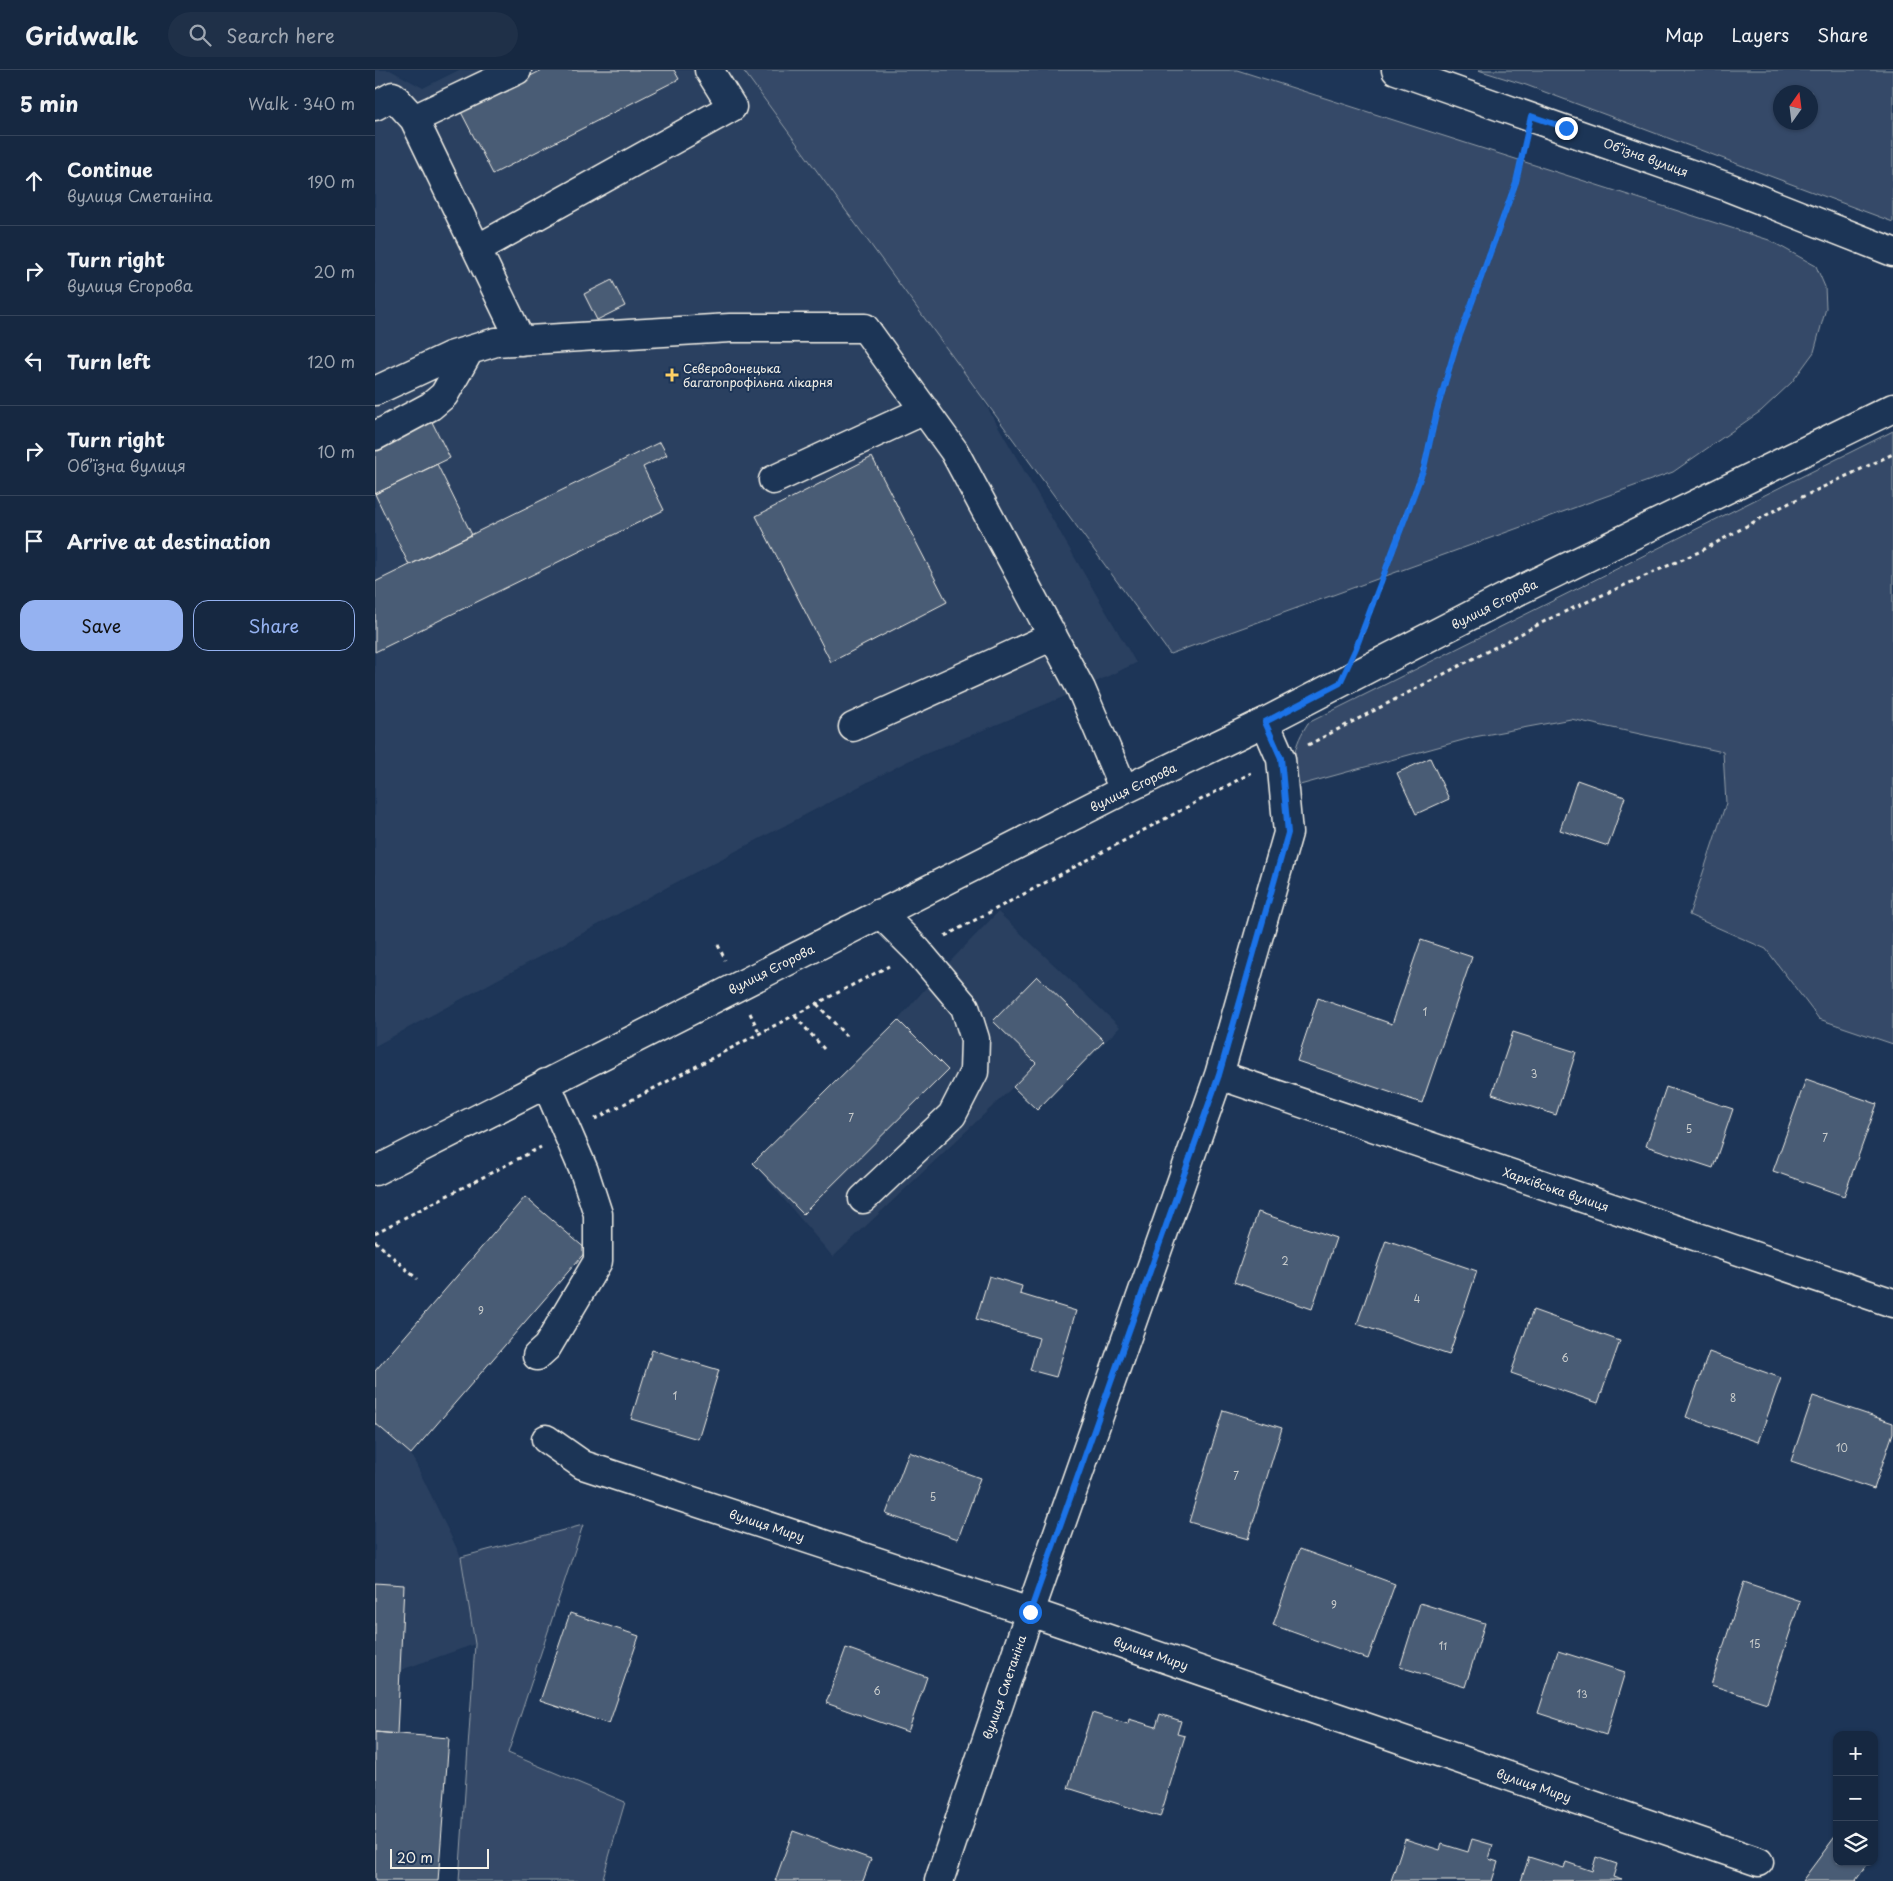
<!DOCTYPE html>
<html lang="en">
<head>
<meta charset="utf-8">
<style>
	:root { --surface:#162841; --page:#1f3048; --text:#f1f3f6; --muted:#9ea6b1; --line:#35445a; --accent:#95b2f1 }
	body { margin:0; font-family:"Playpen Sans",sans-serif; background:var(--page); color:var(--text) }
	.controls { position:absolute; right:15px; bottom:15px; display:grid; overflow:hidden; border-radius:10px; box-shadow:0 1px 4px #0004 }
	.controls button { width:45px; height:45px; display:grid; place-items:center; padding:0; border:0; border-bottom:1px solid var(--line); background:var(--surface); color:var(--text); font:25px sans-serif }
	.compass { position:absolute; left:1398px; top:15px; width:45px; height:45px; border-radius:50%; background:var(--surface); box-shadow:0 1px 4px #0004; rotate:14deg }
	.scale { position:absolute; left:15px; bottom:12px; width:99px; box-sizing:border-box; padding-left:5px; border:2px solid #f4f1e8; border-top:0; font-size:14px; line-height:18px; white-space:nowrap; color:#f4f1e8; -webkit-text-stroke:4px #1d3557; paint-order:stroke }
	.stop { position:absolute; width:15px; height:15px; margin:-11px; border:4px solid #1a73e8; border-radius:50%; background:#fff }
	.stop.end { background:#1a73e8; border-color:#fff; box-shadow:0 1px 5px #0008 }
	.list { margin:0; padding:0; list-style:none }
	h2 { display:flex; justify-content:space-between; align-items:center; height:65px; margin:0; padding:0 20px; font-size:21px }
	h2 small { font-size:16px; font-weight:400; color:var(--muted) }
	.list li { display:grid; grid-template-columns:32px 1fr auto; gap:15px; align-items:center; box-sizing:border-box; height:90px; padding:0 20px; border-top:1px solid var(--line) }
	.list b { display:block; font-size:19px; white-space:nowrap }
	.list p { margin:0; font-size:16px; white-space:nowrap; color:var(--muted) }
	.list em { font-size:16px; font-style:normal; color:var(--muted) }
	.actions { display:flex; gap:10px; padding:15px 20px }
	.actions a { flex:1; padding:11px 0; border:1px solid var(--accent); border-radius:15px; text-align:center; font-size:18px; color:var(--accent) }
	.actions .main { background:var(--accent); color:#111 }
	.icon { flex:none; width:28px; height:28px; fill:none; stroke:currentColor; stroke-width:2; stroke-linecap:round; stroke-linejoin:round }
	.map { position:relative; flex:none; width:1518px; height:1811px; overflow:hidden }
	header { display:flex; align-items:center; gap:30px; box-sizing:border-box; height:70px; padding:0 25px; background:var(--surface); border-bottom:1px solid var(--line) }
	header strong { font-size:24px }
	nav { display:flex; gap:28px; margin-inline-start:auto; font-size:18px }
	.search { width:350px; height:45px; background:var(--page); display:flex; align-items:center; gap:12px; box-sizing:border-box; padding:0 18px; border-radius:28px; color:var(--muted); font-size:19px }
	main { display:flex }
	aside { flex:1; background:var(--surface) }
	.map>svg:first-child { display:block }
	.built { fill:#2a4060 }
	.green { fill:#354a67; stroke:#949ea8; fill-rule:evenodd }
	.building { fill:#485b74; stroke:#f4f1e8 }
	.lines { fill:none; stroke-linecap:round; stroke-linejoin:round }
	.minor-casing { stroke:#f4f1e8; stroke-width:31 }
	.major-casing { stroke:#f4f1e8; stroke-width:31 }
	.path { stroke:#f4f1e8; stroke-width:3; stroke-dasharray:4 4; stroke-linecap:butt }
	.minor { stroke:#1d3557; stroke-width:28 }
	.major { stroke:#1d3557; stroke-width:28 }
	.route { stroke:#1a73e8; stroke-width:6 }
	.poi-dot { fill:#ffd166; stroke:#1d3557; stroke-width:2 }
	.labels { text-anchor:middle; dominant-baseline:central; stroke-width:4; stroke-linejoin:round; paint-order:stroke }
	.number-label { font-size:10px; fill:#c9cccb }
	.street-label { font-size:12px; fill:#f4f1e8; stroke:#1d3557 }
	.poi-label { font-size:12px; fill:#f4f1e8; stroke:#1d3557; text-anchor:start }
</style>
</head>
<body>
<header>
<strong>Gridwalk</strong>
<div class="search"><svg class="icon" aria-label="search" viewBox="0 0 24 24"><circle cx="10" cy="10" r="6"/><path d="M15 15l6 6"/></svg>Search here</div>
<nav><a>Map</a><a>Layers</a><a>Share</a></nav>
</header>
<main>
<aside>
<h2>5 min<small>Walk · 340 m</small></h2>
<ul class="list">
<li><svg class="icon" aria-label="ahead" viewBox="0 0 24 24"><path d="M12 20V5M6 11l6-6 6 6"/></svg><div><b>Continue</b><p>вулиця Сметаніна</p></div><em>190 m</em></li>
<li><svg class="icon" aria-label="right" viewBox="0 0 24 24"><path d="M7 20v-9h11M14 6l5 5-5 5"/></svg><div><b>Turn right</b><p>вулиця Єгорова</p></div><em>20 m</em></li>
<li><svg class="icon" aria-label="left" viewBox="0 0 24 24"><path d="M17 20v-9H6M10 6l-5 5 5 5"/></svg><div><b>Turn left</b></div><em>120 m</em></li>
<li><svg class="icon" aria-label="right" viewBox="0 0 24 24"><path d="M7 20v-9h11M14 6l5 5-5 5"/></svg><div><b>Turn right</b><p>Об’їзна вулиця</p></div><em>10 m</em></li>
<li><svg class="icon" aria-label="arrive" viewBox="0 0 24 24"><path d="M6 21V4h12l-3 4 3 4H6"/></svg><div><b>Arrive at destination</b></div></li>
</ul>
<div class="actions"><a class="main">Save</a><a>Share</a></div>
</aside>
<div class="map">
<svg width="1518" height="1811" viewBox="0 0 1518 1811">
	<rect width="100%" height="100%" fill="#1d3557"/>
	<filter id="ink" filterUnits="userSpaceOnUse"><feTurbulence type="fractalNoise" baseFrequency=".02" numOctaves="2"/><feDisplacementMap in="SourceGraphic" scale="10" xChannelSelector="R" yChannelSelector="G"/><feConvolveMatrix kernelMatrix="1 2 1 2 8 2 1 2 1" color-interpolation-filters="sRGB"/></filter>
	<g filter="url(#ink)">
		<path class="built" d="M0,0H15L48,18L84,0H416L761,593L693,625L533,691L296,815L0,976Z
			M623,842L745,957L662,1040L638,1017L458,1187L378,1093L523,950L563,904Z
			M0,1353L36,1384L86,1487L100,1574L0,1609Z"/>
		<path class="green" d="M368,0H862L1394,170L1441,196L1450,217L1451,238L1439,282L1417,312L1386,341L1298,402L795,584Z
			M1103,0H1518V152L1151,15ZM1406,22H1436V52H1406Z
			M1518,361V974L1444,949L1391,879L1314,845L1351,733L1348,682L1196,649L1099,667L925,715C915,690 919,675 933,653Z
			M208,1455L133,1683L250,1732L227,1811H84L100,1574L86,1487Z"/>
		<path class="building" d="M167,0H299L304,9L118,104L86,42Z
			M237,210L250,236L222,250L209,224Z
			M54,346L75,388L0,424V373Z
			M285,372L292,385L268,397L289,440L0,582V512Z
			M497,387L572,532L456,592L381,446Z
			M62,394L97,465L34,495L0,424Z
			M1055,688L1074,729L1041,744L1022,703Z
			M1202,710L1250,727L1233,776L1185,760Z
			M1046,870L1097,887L1047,1033L922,991L943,928L1017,954Z
			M662,906L729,971L662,1040L638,1017L661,993L618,951Z
			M523,950L573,1000L428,1144L378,1093Z
			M1138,962L1201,982L1181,1045L1117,1024Z
			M1431,1009L1502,1034L1469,1126L1398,1101Z
			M1291,1017L1358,1039L1338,1098L1271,1076Z
			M150,1127L212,1180L36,1384L0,1353V1301Z
			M883,1142L961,1168L937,1239L859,1212Z
			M1011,1170L1102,1201L1074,1285L982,1254Z
			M614,1206L647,1216L645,1224L701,1241L681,1307L655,1300L664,1268L601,1249Z
			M1158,1240L1245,1271L1223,1333L1136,1303Z
			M277,1280L344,1300L323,1369L256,1349Z
			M1334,1282L1406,1308L1383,1372L1311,1347Z
			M1438,1326L1518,1353V1363L1499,1419L1416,1391Z
			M848,1340L907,1358L873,1469L814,1452Z
			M534,1382L605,1408L583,1469L511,1444Z
			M925,1479L1020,1514L993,1589L898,1555Z
			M1369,1512L1425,1531L1392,1633L1336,1615Z
			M0,1513L29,1515L22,1664L0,1662Z
			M1045,1533L1110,1553L1090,1617L1025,1597Z
			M195,1543L264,1566L234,1654L165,1631Z
			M471,1578L552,1607L533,1662L451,1633Z
			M1183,1581L1250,1602L1231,1665L1163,1643Z
			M717,1643L753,1654L754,1649L781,1657L785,1644L806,1651L802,1664L810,1666L785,1747L693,1718Z
			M0,1662L74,1668L63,1811H0Z
			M418,1761L496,1789L488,1811H400Z
			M1462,1764V1792H1494L1481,1810L1482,1811H1427Z
			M1030,1769L1065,1780L1067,1774L1093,1782L1097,1769L1118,1775L1114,1789L1123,1792L1117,1811H1016Z
			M1154,1787L1189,1798L1191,1792L1217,1801L1221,1787L1242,1794L1238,1807L1247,1810L1146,1811Z"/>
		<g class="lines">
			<g class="minor-casing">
				<path id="minor" d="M142,0L39,49L146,271
					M0,36L18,26L39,49
					M102,179L357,37L334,0
					M0,321L75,286L121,272L355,258H490L579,381L706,619L749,720
					M0,366L56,336L69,325L94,281
					M398,410L550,340
					M478,657L678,566
					M844,1005L1518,1233
					M0,1101L749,720L890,652L1135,525L1518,338
					M488,1129L577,1045L599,1002L600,969L590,937L542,880L505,843
					M162,1286L172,1277L223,1191V1144L209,1101L171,1013
					M171,1369L208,1395L655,1542L1384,1792
					M564,1811L655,1542L844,1005L913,763L906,689L890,652"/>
			</g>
			<g class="major-casing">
				<path id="major" d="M1021,0L1353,117L1518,182"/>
			</g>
			<path class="path" d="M986,566L1049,397L1062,341L1080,279L1141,112L1149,77
				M933,675L1176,548L1326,481L1408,436L1518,384
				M570,866L876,703
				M343,875L350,890
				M442,934L471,966
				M375,943L385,964
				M420,946L449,979
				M220,1049L514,896
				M0,1163L166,1077
				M0,1171L42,1209"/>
			<use href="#minor" class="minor"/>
			<use href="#major" class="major"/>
		</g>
	</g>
	<g class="lines" filter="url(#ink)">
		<path class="route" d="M655,1542L844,1005L913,763L906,688L890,652L965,613L981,578L1049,398L1062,340L1080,279L1141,112L1156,46L1191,58"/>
	</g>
	<path class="poi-dot" d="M294.5 297.5h5v5h5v5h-5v5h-5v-5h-5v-5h5z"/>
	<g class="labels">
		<g class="number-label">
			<text x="1050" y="941">1</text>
			<text x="1159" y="1003">3</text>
			<text x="476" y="1047">7</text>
			<text x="1314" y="1058">5</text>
			<text x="1450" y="1067">7</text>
			<text x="910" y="1190">2</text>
			<text x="1042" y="1228">4</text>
			<text x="106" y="1240">9</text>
			<text x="1190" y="1287">6</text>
			<text x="300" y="1325">1</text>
			<text x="1358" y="1327">8</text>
			<text x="1467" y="1377">10</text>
			<text x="861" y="1405">7</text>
			<text x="558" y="1426">5</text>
			<text x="959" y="1534">9</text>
			<text x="1380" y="1573">15</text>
			<text x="1068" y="1575">11</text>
			<text x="502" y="1620">6</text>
			<text x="1207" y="1623">13</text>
		</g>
		<g class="street-label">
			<text transform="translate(1271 87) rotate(20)">Об’їзна вулиця</text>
			<text transform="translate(1119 534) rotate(-27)">вулиця Єгорова</text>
			<text transform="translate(758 717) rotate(-26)">вулиця Єгорова</text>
			<text transform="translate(396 899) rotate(-27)">вулиця Єгорова</text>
			<text transform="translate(1181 1119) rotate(19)">Харківська вулиця</text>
			<text transform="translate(392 1455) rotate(18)">вулиця Миру</text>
			<text transform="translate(776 1583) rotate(19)">вулиця Миру</text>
			<text transform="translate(629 1617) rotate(-71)">вулиця Сметаніна</text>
			<text transform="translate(1159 1715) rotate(19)">вулиця Миру</text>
		</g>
		<g class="poi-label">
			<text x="308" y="298">Сєвєродонецька<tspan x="308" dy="14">багатопрофiльна лiкарня</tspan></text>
		</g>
	</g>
</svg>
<div class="controls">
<button>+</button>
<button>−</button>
<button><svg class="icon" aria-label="layers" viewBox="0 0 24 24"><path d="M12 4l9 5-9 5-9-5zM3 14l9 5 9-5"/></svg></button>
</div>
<svg class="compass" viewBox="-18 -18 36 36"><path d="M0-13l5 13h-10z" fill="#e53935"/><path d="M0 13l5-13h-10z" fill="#9ea6b1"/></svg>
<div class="scale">20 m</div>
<div class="stop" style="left:655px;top:1542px"></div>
<div class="stop end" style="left:1191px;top:58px"></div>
</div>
</main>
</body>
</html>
